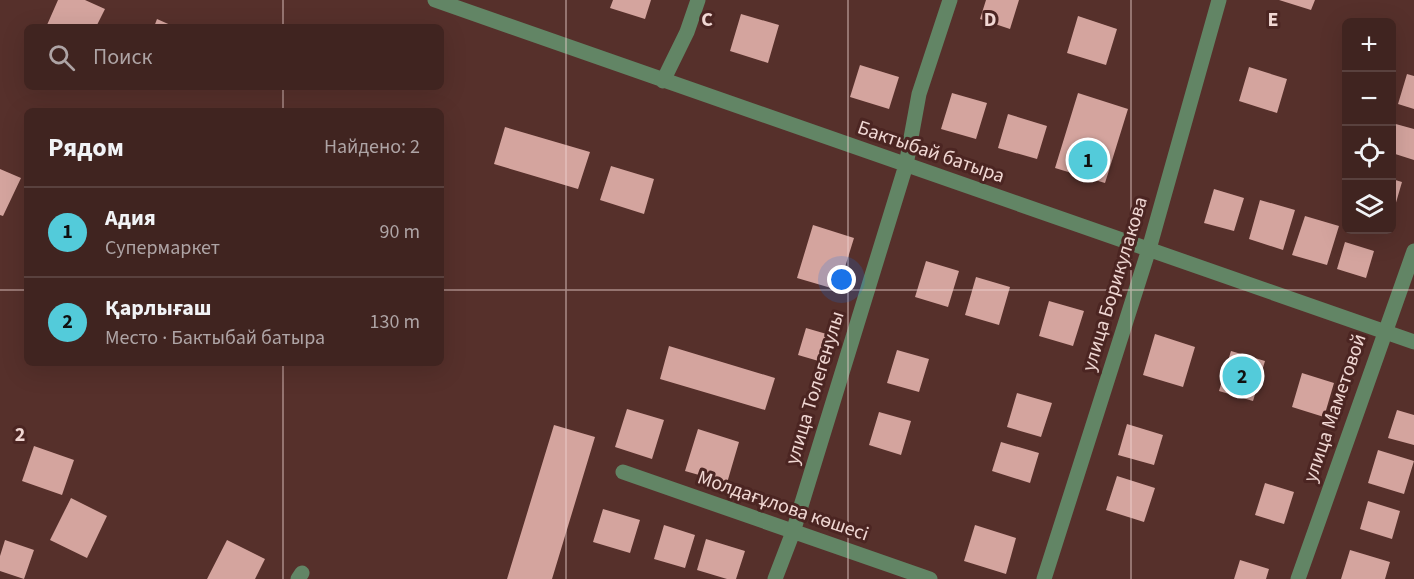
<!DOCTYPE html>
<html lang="ru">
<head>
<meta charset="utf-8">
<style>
	:root { --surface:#402420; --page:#4b302d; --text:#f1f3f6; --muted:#aea4a5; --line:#59413e; --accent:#53cbda }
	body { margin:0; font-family:"Source Sans 3",sans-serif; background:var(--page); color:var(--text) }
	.controls { position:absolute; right:18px; top:18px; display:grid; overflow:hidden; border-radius:9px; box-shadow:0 6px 24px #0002 }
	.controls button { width:54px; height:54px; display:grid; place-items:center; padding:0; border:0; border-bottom:2px solid var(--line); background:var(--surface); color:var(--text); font:30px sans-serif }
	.you { position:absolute; left:842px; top:280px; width:21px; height:21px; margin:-15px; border:4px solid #fff; border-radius:50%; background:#1a73e8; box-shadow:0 0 0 9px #1a73e833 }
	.badge { display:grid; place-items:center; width:39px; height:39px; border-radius:50%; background:var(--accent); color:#111; font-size:20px; font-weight:700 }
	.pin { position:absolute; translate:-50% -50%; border:3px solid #fff; box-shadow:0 2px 6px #0006 }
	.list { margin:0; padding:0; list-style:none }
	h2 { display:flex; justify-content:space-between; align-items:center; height:78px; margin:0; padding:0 24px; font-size:26px }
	h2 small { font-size:20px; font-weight:400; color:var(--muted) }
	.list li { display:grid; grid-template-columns:39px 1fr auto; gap:18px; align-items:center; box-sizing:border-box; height:90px; padding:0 24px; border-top:2px solid var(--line) }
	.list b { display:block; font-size:22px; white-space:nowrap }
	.list p { margin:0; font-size:20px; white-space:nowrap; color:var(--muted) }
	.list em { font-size:20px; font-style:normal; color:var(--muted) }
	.icon { flex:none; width:33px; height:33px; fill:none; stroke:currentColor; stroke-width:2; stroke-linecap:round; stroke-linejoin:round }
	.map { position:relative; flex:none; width:1414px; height:579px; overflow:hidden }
	.search { position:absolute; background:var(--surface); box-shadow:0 6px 24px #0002; left:24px; top:24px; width:420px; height:66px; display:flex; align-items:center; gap:15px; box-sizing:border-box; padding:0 21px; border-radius:9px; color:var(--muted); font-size:22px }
	.panel { position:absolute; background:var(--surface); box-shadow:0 6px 24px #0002; left:24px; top:108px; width:420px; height:258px; border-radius:9px }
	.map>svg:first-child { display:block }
	.building { fill:#d4a49e }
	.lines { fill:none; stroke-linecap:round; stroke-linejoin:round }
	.minor { stroke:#628565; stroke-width:15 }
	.grid { fill:none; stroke:#f0d7d3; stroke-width:1.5; stroke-opacity:0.55 }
	.labels { text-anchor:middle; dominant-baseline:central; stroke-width:6; stroke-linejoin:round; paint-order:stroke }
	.street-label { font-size:20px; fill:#f0d7d3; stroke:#4b2522 }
	.grid-label { font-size:20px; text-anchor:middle; font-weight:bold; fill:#f0d7d3; stroke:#4b2522; stroke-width:6; stroke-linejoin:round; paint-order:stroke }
</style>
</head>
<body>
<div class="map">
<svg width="1414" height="579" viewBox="0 0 1414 579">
	<rect width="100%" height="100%" fill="#56302b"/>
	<path class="building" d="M58,0H85L105,9L96,27H51L47,25Z
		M613,0H651L645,19L610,8Z
		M986,0H1019L1010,29L980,19Z
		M1279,0H1315L1311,10Z
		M741,14L779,25L768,63L730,51Z
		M1078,16L1117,29L1106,65L1067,53Z
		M157,19L175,27H154Z
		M860,65L899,77L889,109L850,97Z
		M1249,67L1287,79L1277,113L1239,101Z
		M1407,74L1414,76V109L1398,104Z
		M952,93L987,103L976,139L941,129Z
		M1078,93L1128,109L1105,183L1055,168Z
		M1008,114L1047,126L1037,159L998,148Z
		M1392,123L1414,129V160L1392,153Z
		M505,127L590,152L578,189L494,164Z
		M611,166L654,179L644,214L600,200Z
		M0,169L21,178L3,216L0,215Z
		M1392,179L1402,182L1395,206L1392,205Z
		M1214,189L1244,198L1234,231L1204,223Z
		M1260,200L1295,210L1283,250L1249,239Z
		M1305,216L1339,226L1327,265L1292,255Z
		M813,225L854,238L838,290L797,278Z
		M1345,242L1374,251L1366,278L1337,269Z
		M926,261L959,271L948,307L915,297Z
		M976,277L1010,287L999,325L965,315Z
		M1049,301L1084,311L1073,346L1039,336Z
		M806,328L830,335L822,362L798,355Z
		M1155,334L1195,347L1183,387L1143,375Z
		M669,346L775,378L765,410L660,379Z
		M897,350L929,359L919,392L887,383Z
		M1231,351L1265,361L1253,401L1219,391Z
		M1302,373L1334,383L1324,417L1292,407Z
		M1017,393L1052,403L1041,437L1007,427Z
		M627,409L664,420L652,459L615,447Z
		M1397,410L1414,415V445L1388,438Z
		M879,412L911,421L901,455L869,445Z
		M1127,424L1163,435L1154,465L1118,455Z
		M554,425L595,437L552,579H507Z
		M698,429L739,442L727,483L685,471Z
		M1001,442L1039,453L1030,483L992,471Z
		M34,446L74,460L62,495L22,481Z
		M1378,450L1414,461L1404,494L1368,483Z
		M1117,476L1155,488L1144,522L1106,510Z
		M1265,483L1294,492L1284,524L1255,515Z
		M71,498L107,516L87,558L50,540Z
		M1368,501L1400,511L1392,539L1360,529Z
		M603,509L640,520L630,553L593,542Z
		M664,525L695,535L685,568L654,559Z
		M975,525L1016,538L1006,574L964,561Z
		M706,539L745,551L736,579H727L697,570Z
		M5,540L34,550L24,579L0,571V556Z
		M227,540L265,559L255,579H207Z
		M1350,550L1390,562L1385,579H1341Z
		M1240,560L1269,569L1266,579H1234Z"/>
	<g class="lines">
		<path class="minor" d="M435,0L1414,342
			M663,81L687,32L698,0
			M623,472L930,579
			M298,579L302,573
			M775,579L793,532L906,165L919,94L950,0
			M1044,579L1149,249L1219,0
			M1298,579L1414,251"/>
	</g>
	<path class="grid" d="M283,0V27M566,0V579M848,0V579M1131,0V579M283,87V111M0,290H27M441,290H1414M283,363V579"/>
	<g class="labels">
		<g class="street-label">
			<text transform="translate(931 152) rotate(19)">Бактыбай батыра</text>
			<text transform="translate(1115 284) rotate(-73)">улица Борикулакова</text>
			<text transform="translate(815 388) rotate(-73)">улица Толегенулы</text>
			<text transform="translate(1335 408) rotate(-71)">улица Маметовой</text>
			<text transform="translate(783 506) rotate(19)">Молдағұлова көшесі</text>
		</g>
	</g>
	<g class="grid-label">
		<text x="707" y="26">C</text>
		<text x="990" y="26">D</text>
		<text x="1273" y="26">E</text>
		<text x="20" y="441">2</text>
	</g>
</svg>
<div class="controls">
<button>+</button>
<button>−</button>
<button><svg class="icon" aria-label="locate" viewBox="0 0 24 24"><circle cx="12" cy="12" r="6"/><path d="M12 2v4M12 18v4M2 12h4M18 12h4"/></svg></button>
<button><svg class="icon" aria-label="layers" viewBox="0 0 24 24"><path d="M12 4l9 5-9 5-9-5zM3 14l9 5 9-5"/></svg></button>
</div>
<div class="you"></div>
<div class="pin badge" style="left:1088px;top:160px">1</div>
<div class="pin badge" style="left:1242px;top:376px">2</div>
<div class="search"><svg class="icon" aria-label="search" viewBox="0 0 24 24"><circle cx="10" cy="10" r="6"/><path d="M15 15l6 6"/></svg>Поиск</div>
<section class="panel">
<h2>Рядом<small>Найдено: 2</small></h2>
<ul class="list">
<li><span class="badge">1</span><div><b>Адия</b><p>Супермаркет</p></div><em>90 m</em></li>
<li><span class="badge">2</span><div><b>Қарлығаш</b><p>Место · Бактыбай батыра</p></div><em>130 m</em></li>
</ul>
</section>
</div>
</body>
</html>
